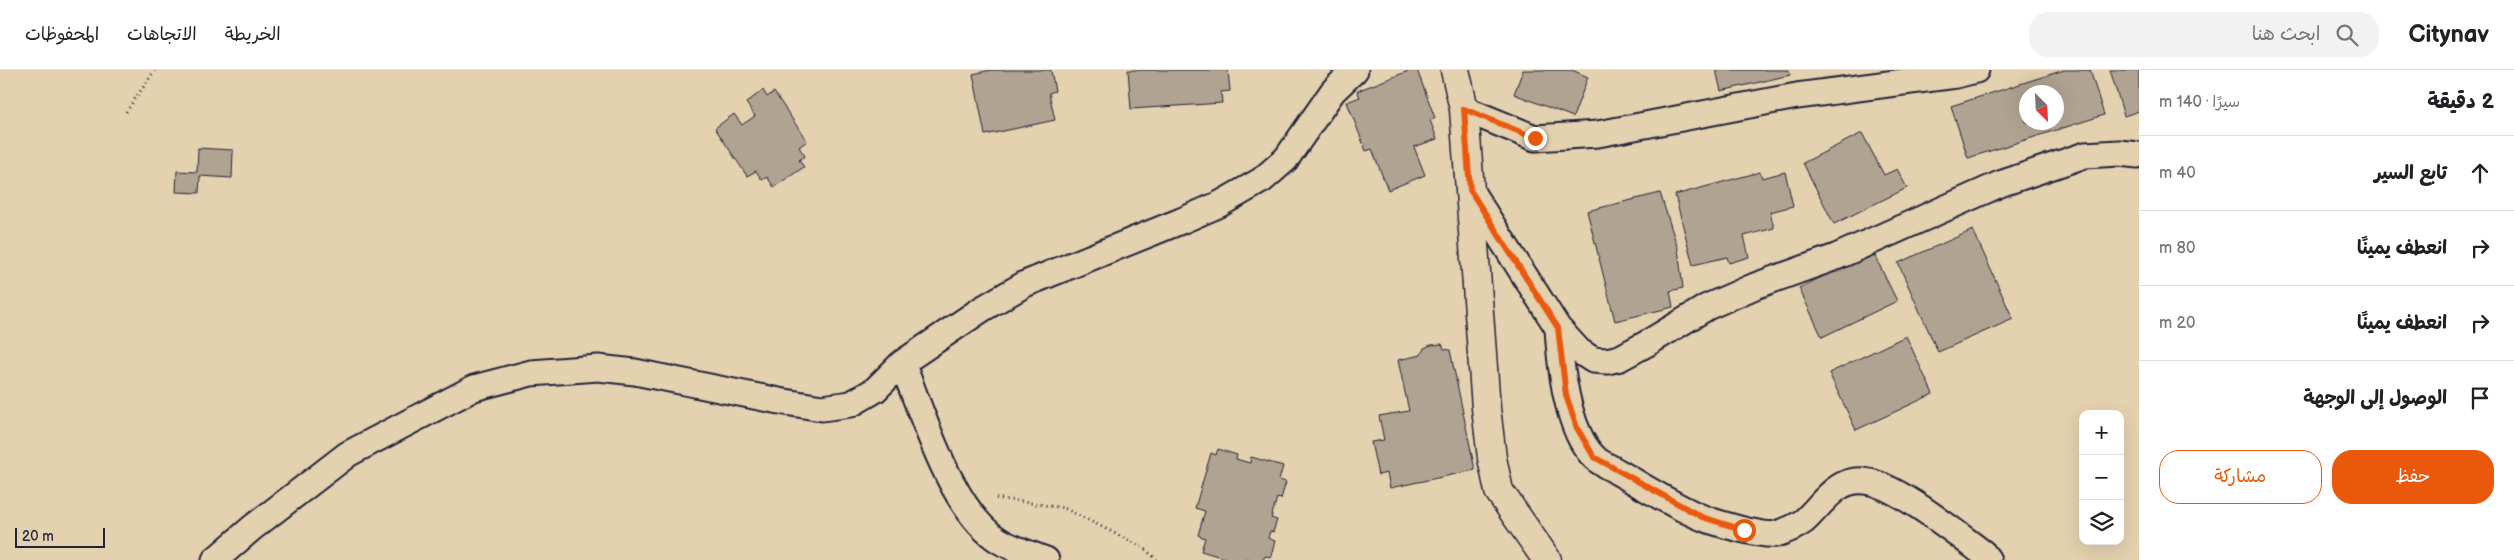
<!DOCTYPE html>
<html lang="ar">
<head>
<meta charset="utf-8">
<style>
	:root { --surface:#fff; --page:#f2f2f2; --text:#202124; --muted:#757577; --line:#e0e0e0; --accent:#ea580c }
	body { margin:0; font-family:"Balsamiq Sans","Playpen Sans Arabic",sans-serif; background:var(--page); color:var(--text); direction:rtl }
	.controls { position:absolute; right:15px; bottom:15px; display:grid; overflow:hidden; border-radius:10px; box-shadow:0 5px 20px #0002 }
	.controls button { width:45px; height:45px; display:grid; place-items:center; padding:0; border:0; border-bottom:1px solid var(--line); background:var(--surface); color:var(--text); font:25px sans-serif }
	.compass { position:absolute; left:2019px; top:15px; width:45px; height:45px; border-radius:50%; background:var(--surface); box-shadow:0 5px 20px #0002; rotate:156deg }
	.scale { position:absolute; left:15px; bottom:12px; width:90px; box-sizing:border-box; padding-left:5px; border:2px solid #22223b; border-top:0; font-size:14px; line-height:18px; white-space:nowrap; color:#22223b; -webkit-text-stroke:4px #e3d1af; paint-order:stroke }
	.stop { position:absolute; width:15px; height:15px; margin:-11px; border:4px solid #ea580c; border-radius:50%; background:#fff }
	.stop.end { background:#ea580c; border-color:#fff; box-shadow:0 1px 5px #0008 }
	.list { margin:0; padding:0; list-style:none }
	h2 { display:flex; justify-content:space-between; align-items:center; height:65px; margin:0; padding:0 20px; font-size:21px }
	h2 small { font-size:16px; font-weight:400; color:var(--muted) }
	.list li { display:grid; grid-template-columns:32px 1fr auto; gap:15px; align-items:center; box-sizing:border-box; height:75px; padding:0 20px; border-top:1px solid var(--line) }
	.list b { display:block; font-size:19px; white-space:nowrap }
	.list em { font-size:16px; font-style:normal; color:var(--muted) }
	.actions { display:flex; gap:10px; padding:15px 20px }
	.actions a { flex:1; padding:11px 0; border:1px solid var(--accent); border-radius:20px; text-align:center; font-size:18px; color:var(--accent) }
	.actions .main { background:var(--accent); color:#fff }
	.icon { flex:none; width:28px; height:28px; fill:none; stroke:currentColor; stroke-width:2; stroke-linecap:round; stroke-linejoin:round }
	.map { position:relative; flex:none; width:2139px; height:490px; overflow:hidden; direction:ltr }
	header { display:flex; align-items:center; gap:30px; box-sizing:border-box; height:70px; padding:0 25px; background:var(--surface); border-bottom:1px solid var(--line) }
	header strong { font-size:24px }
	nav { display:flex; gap:28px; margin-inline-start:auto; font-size:18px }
	.search { width:350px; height:45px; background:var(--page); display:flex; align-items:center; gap:12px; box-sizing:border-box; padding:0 18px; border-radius:20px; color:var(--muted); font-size:19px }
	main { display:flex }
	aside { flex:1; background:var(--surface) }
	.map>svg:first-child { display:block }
	.building { fill:#b0a391; stroke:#22223b; fill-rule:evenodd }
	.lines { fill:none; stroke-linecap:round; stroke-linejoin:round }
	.street-casing { stroke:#22223b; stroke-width:29 }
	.secondary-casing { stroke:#22223b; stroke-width:31 }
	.path { stroke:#22223b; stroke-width:3; stroke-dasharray:1 4; stroke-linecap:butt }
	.street { stroke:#e3d1af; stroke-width:25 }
	.secondary { stroke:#e3d1af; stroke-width:28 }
	.route { stroke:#ea580c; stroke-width:6 }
</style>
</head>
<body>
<header>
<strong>Citynav</strong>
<div class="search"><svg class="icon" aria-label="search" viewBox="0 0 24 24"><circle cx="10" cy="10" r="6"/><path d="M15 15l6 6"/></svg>ابحث هنا</div>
<nav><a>الخريطة</a><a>الاتجاهات</a><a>المحفوظات</a></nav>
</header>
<main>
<aside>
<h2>2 دقيقة<small>سيرًا · 140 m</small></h2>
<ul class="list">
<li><svg class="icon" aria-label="ahead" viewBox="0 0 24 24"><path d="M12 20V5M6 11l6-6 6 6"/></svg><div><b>تابع السير</b></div><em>40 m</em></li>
<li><svg class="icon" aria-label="right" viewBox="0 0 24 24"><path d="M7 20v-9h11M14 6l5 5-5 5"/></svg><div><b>انعطف يمينًا</b></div><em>80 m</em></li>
<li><svg class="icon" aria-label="right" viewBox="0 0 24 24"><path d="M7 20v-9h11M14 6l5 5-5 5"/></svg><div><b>انعطف يمينًا</b></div><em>20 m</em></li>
<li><svg class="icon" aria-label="arrive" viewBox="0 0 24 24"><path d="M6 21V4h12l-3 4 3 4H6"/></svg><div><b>الوصول إلى الوجهة</b></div></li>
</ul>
<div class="actions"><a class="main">حفظ</a><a>مشاركة</a></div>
</aside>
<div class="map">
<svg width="2139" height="490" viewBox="0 0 2139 490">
	<rect width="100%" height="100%" fill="#e3d1af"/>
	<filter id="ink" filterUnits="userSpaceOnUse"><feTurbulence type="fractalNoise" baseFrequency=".02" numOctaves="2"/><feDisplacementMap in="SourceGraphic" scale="10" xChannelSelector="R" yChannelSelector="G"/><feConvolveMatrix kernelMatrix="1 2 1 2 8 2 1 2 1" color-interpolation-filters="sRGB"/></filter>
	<g filter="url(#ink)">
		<path class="building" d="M991,0H1051L1055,21L1049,23L1055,50L985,65L973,4Z
			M1128,0H1228L1230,21L1221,22L1222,33L1131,39Z
			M1411,0H1417L1435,48L1430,50L1437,69L1414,77L1425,105L1388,120L1372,79L1366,81L1347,32L1360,27L1357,21Z
			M1523,0H1572L1588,7L1573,47L1514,24Z
			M1716,0H1789L1790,5L1721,21Z
			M2064,0H2090L2104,45L1968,88L1951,36ZM2026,22H2056V52H2026Z
			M2110,0H2139V41L2124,46Z
			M763,20L767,27L774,22L807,71L799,77L805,86L799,90L804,97L774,117L767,107L762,110L756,101L747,106L715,58L734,44L742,55L755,46L746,33Z
			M1862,63L1884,105L1897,99L1907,118L1834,154L1803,93Z
			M198,78L233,80L232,108L200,106L199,123L176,122L177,101L197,102Z
			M1760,102L1762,108L1785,102L1793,136L1770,142L1774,158L1744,166L1749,187L1729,193L1727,187L1693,195L1675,125Z
			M1660,123L1678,179L1683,218L1670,221L1673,237L1615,251L1587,141Z
			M1973,160L2013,249L1938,282L1898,193Z
			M1873,182L1897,231L1822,267L1799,218Z
			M1906,266L1933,324L1856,360L1829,303Z
			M1442,274L1444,279L1450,280L1475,400L1390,418L1387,403L1378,405L1371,372L1384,370L1379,346L1409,341L1398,290L1421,285L1424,278L1431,275Z
			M1218,379L1237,385L1236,389L1250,393L1251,387L1283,396L1279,410L1286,412L1281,429L1277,428L1271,448L1277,450L1273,462L1270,461L1268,468L1275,471L1271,487L1265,486L1263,490H1231L1201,481L1205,468L1198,465L1205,441L1195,438L1211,383L1216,385Z"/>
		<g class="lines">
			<g class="street-casing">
				<path id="street" d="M1464,39L1535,68L1598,64L1797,26L1956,5L1976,0
					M1470,120L1558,258L1579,281L1593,290L1607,291L1620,288L1646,274L1707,237L1755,216L1836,187L2000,114L2085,85L2119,83L2138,85
					M1558,258C1560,293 1567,361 1594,387C1599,393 1610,397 1616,401C1643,416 1675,437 1703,448C1717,453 1763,467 1776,464C1786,461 1796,457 1804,451C1822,435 1836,408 1864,411C1894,413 1957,464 1983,483L1988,490
					M902,293C923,344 952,443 1000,471C1013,479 1031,484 1046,490
					M215,490L252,458L348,384L474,318L531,303L598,298L635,302L779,331L822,338L851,334L875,320L902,293L982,239L1025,214L1181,151L1220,134L1262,110L1286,89L1333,21L1355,0"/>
			</g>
			<g class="secondary-casing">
				<path id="secondary" d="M1455,0L1464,39L1486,338L1492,388L1499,421L1547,490"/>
			</g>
			<path class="path" d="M126,42L155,0
				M996,428L1064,438L1144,478L1157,490"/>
			<use href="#street" class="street"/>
			<use href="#secondary" class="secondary"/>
		</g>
	</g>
	<g class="lines" filter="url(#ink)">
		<path class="route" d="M1535,68L1464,39L1470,120L1558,258L1566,325L1577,358L1594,387L1702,447L1744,460"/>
	</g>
</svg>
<div class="controls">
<button>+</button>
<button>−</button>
<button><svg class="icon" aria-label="layers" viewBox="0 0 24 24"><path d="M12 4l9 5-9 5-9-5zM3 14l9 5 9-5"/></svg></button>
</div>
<svg class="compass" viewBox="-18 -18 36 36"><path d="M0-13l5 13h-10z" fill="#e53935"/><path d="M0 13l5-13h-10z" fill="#757577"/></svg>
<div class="scale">20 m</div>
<div class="stop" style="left:1744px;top:460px"></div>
<div class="stop end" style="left:1535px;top:68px"></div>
</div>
</main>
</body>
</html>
